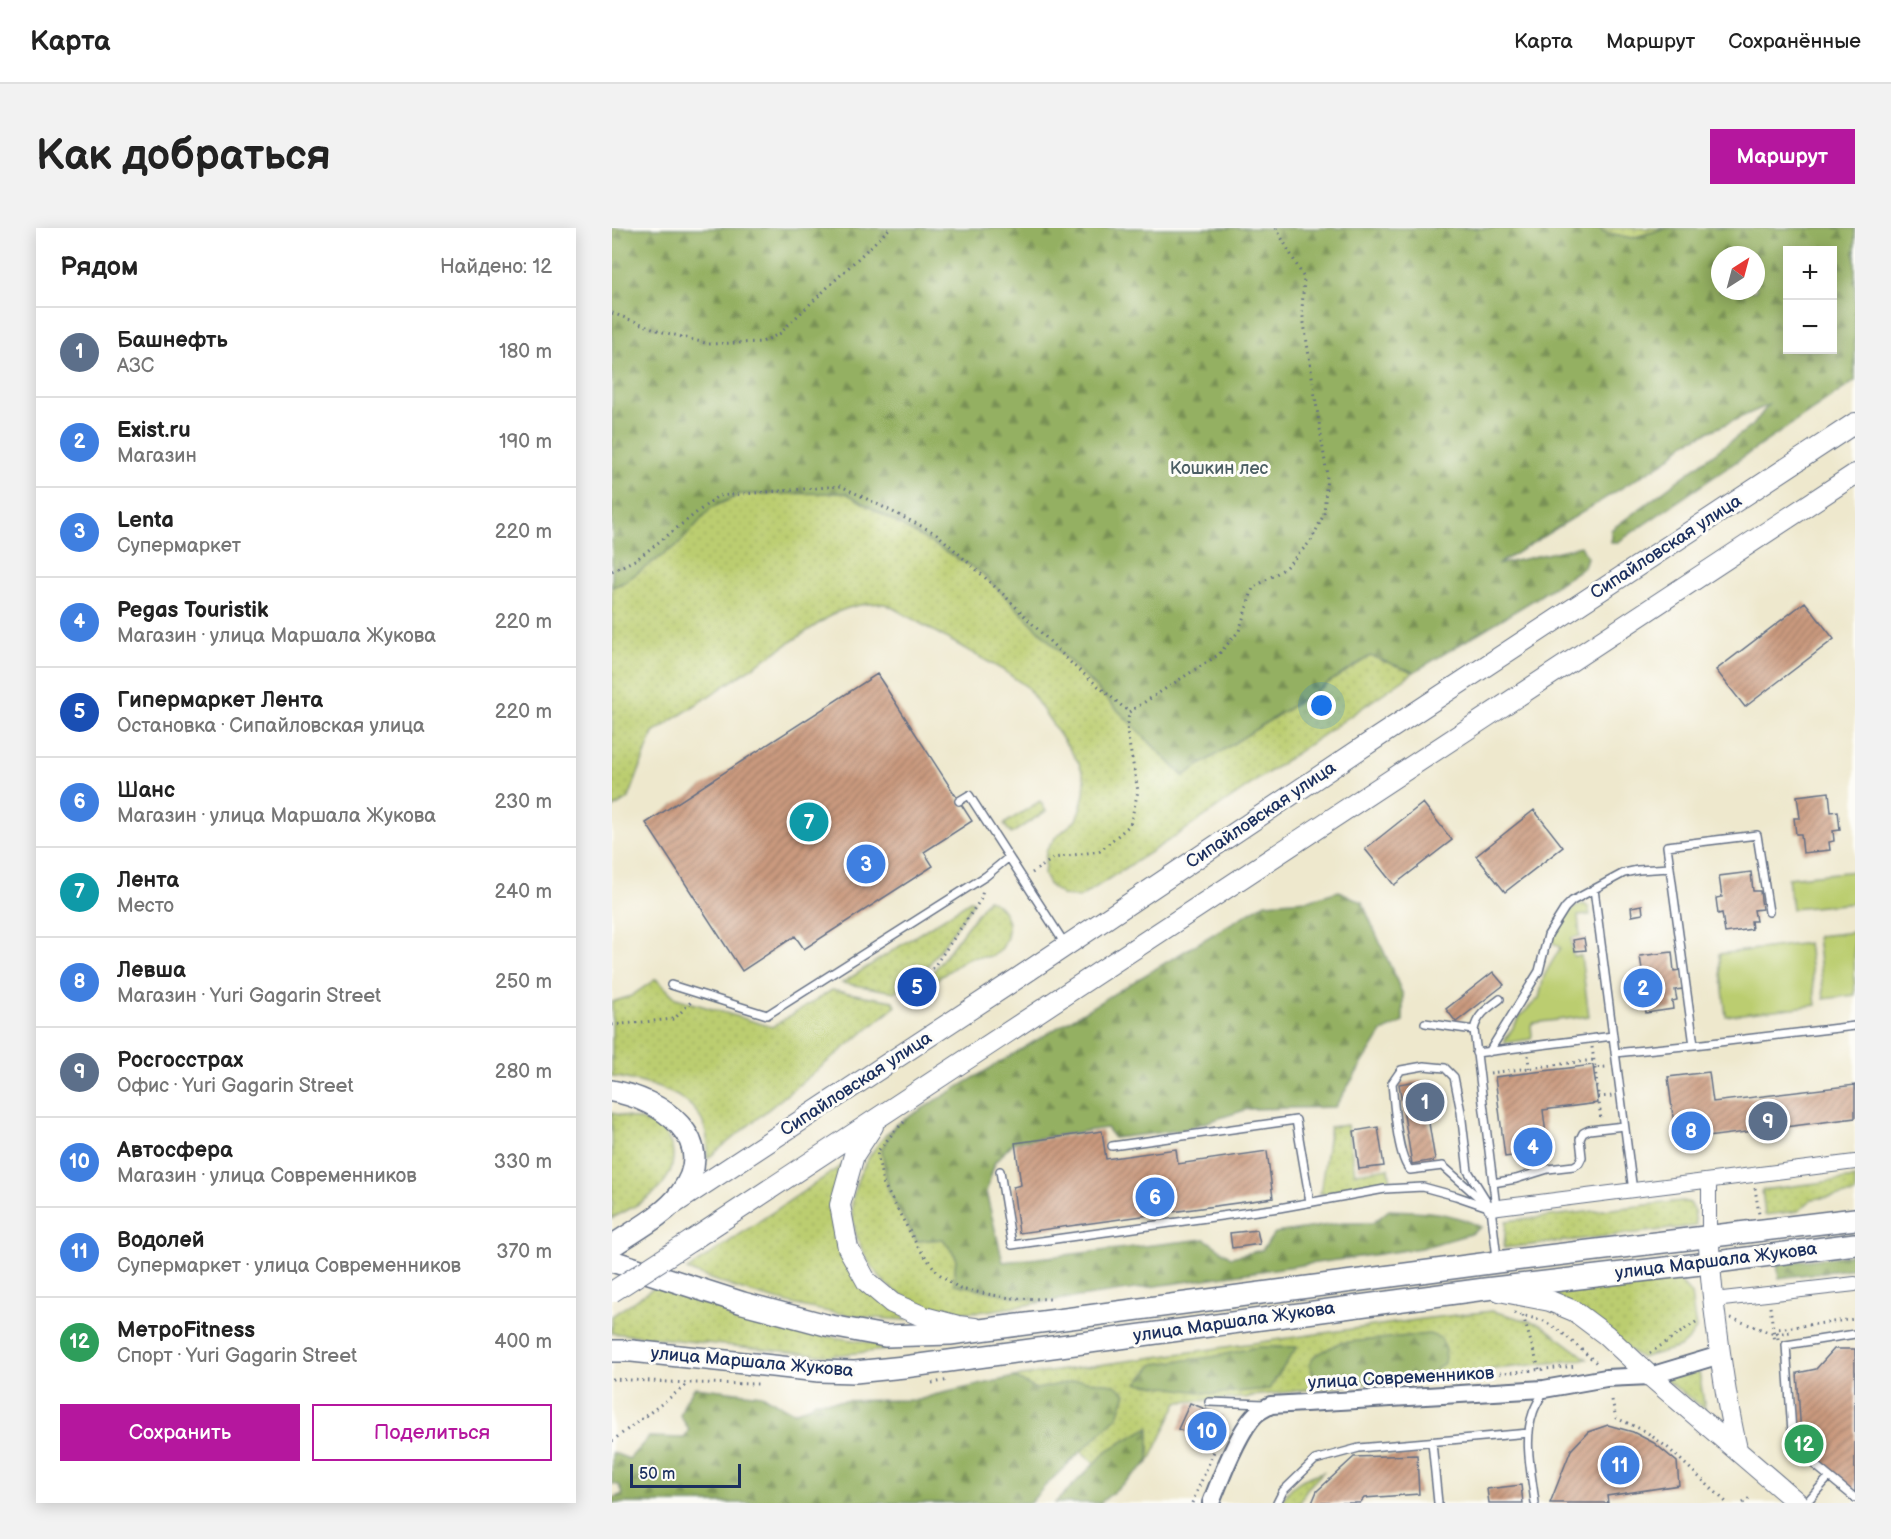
<!DOCTYPE html>
<html lang="ru">
<head>
<meta charset="utf-8">
<style>
	:root { --surface:#fff; --page:#f2f2f2; --text:#222; --muted:#767676; --line:#e0e0e0; --accent:#b5179e }
	body { margin:0; font-family:"Balsamiq Sans",sans-serif; background:var(--page); color:var(--text) }
	.controls { position:absolute; right:18px; top:18px; display:grid; overflow:hidden; border-radius:0px; box-shadow:0 3px 15px #0003 }
	.controls button { width:54px; height:54px; display:grid; place-items:center; padding:0; border:0; border-bottom:2px solid var(--line); background:var(--surface); color:var(--text); font:30px sans-serif }
	.compass { position:absolute; left:1099px; top:18px; width:54px; height:54px; border-radius:50%; background:var(--surface); box-shadow:0 3px 15px #0003; rotate:36deg }
	.scale { position:absolute; left:18px; bottom:15px; width:111px; box-sizing:border-box; padding-left:6px; border:3px solid #1b2f5e; border-top:0; font-size:16px; line-height:21px; white-space:nowrap; color:#1b2f5e; -webkit-text-stroke:4px #fdfcf7; paint-order:stroke }
	.you { position:absolute; left:710px; top:478px; width:21px; height:21px; margin:-15px; border:4px solid #fff; border-radius:50%; background:#1a73e8; box-shadow:0 0 0 9px #1a73e833 }
	.badge { display:grid; place-items:center; width:39px; height:39px; border-radius:50%; background:var(--accent); color:#fff; font-size:20px; font-weight:700 }
	.pin { position:absolute; translate:-50% -50%; border:3px solid #fff; box-shadow:0 2px 6px #0006 }
	.list { margin:0; padding:0; list-style:none }
	h2 { display:flex; justify-content:space-between; align-items:center; height:78px; margin:0; padding:0 24px; font-size:26px }
	h2 small { font-size:20px; font-weight:400; color:var(--muted) }
	.list li { display:grid; grid-template-columns:39px 1fr auto; gap:18px; align-items:center; box-sizing:border-box; height:90px; padding:0 24px; border-top:2px solid var(--line) }
	.list b { display:block; font-size:22px; white-space:nowrap }
	.list p { margin:0; font-size:20px; white-space:nowrap; color:var(--muted) }
	.list em { font-size:20px; font-style:normal; color:var(--muted) }
	.actions { display:flex; gap:12px; padding:18px 24px }
	.actions a { flex:1; padding:14px 0; border:2px solid var(--accent); border-radius:0px; text-align:center; font-size:21px; color:var(--accent) }
	.actions .main { background:var(--accent); color:#fff }
	.map { position:relative; flex:none; width:1243px; height:1275px; overflow:hidden; border-radius:0px }
	header { display:flex; align-items:center; gap:36px; box-sizing:border-box; height:84px; padding:0 30px; background:var(--surface); border-bottom:2px solid var(--line) }
	header strong { font-size:28px }
	nav { display:flex; gap:33px; margin-inline-start:auto; font-size:21px }
	.intro { display:flex; align-items:center; justify-content:space-between; box-sizing:border-box; height:144px; padding:0 36px }
	h1 { margin:0; font-size:42px }
	.button { padding:15px 27px; border-radius:0px; background:var(--accent); color:#fff; font-size:21px; font-weight:700 }
	main { display:flex; gap:36px; padding:0 36px }
	aside { flex:1; background:var(--surface); border-radius:0px; box-shadow:0 3px 15px #0003 }
	.map>svg:first-child { display:block }
	.grass { fill:url(#grass-dots); stroke:#6b7e67; stroke-width:1.5 }
	.forest { fill:url(#forest-firs); stroke:#587060; stroke-width:1.5; fill-rule:evenodd }
	.green { fill:#bbcd70; stroke:#6b7e67; stroke-width:1.5 }
	.building { fill:url(#building-hatch) }
	.lines { fill:none; stroke-linecap:round; stroke-linejoin:round }
	.service-casing { stroke:#657085; stroke-width:10 }
	.minor-casing { stroke:#657085; stroke-width:16 }
	.tertiary-casing { stroke:#657085; stroke-width:20 }
	.secondary-casing { stroke:#657085; stroke-width:22 }
	.primary-casing { stroke:#657085; stroke-width:24 }
	.path { stroke:#657085; stroke-width:3; stroke-dasharray:1.5 4.5; stroke-linecap:butt }
	.service { stroke:#fff; stroke-width:7 }
	.minor { stroke:#fff; stroke-width:14 }
	.tertiary { stroke:#fff; stroke-width:16 }
	.secondary { stroke:#fff; stroke-width:20 }
	.primary { stroke:#fff; stroke-width:21 }
	.secondary-bridge-casing { stroke:#657085; stroke-width:22; stroke-linecap:butt }
	.secondary-bridge { stroke:#fff; stroke-width:20 }
	.labels { text-anchor:middle; dominant-baseline:central; stroke-width:6; stroke-linejoin:round; paint-order:stroke }
	.park-label { font-size:18px; fill:#4b5e63; stroke:#fdfcf7 }
	.street-label { font-size:18px; fill:#1b2f5e; stroke:#fdfcf7 }
</style>
</head>
<body>
<header>
<strong>Карта</strong>
<nav><a>Карта</a><a>Маршрут</a><a>Сохранённые</a></nav>
</header>
<div class="intro"><h1>Как добраться</h1><a class="button">Маршрут</a></div>
<main>
<aside>
<h2>Рядом<small>Найдено: 12</small></h2>
<ul class="list">
<li><span class="badge" style="background:#5c6f8a">1</span><div><b>Башнефть</b><p>АЗС</p></div><em>180 m</em></li>
<li><span class="badge" style="background:#3f7fe0">2</span><div><b>Exist.ru</b><p>Магазин</p></div><em>190 m</em></li>
<li><span class="badge" style="background:#3f7fe0">3</span><div><b>Lenta</b><p>Супермаркет</p></div><em>220 m</em></li>
<li><span class="badge" style="background:#3f7fe0">4</span><div><b>Pegas Touristik</b><p>Магазин · улица Маршала Жукова</p></div><em>220 m</em></li>
<li><span class="badge" style="background:#1a4fb4">5</span><div><b>Гипермаркет Лента</b><p>Остановка · Сипайловская улица</p></div><em>220 m</em></li>
<li><span class="badge" style="background:#3f7fe0">6</span><div><b>Шанс</b><p>Магазин · улица Маршала Жукова</p></div><em>230 m</em></li>
<li><span class="badge" style="background:#0f9aa8">7</span><div><b>Лента</b><p>Место</p></div><em>240 m</em></li>
<li><span class="badge" style="background:#3f7fe0">8</span><div><b>Левша</b><p>Магазин · Yuri Gagarin Street</p></div><em>250 m</em></li>
<li><span class="badge" style="background:#5c6f8a">9</span><div><b>Росгосстрах</b><p>Офис · Yuri Gagarin Street</p></div><em>280 m</em></li>
<li><span class="badge" style="background:#3f7fe0">10</span><div><b>Автосфера</b><p>Магазин · улица Современников</p></div><em>330 m</em></li>
<li><span class="badge" style="background:#3f7fe0">11</span><div><b>Водолей</b><p>Супермаркет · улица Современников</p></div><em>370 m</em></li>
<li><span class="badge" style="background:#2e9e5b">12</span><div><b>МетроFitness</b><p>Спорт · Yuri Gagarin Street</p></div><em>400 m</em></li>
</ul>
<div class="actions"><a class="main">Сохранить</a><a>Поделиться</a></div>
</aside>
<div class="map">
<svg width="1243" height="1275" viewBox="0 0 1243 1275">
	<defs>
		<pattern id="grass-dots" width="8" height="8" patternUnits="userSpaceOnUse" patternTransform="scale(1.5)"><rect width="8" height="8" fill="#bbcd70"/><path d="M2 2h.1M6 6h.1" fill="none" stroke="#a0b063" stroke-width="1.8" stroke-linecap="round"/></pattern>
		<pattern id="forest-firs" width="22" height="20" patternUnits="userSpaceOnUse" patternTransform="scale(1.5)"><rect width="22" height="20" fill="#94b062"/><path d="M5 1l3.5 6h-7zM16 11l3.5 6h-7z" fill="#789054"/></pattern>
		<pattern id="building-hatch" width="6" height="6" patternUnits="userSpaceOnUse" patternTransform="scale(1.5)"><rect width="6" height="6" fill="#ca9a7e"/><path d="M-1 1l2-2M0 6l6-6M5 7l2-2" fill="none" stroke="#a37e6a"/></pattern>
	</defs>
	<rect width="100%" height="100%" fill="#fdfcf7"/>
	<filter id="ink" filterUnits="userSpaceOnUse"><feTurbulence type="fractalNoise" baseFrequency=".0167" numOctaves="2"/><feDisplacementMap in="SourceGraphic" scale="12" xChannelSelector="R" yChannelSelector="G"/><feConvolveMatrix kernelMatrix="1 2 1 2 8 2 1 2 1" color-interpolation-filters="sRGB"/></filter>
	<filter id="wash" filterUnits="userSpaceOnUse"><feTurbulence type="fractalNoise" baseFrequency=".008" numOctaves="4" result="noise"/><feDisplacementMap in="SourceGraphic" scale="24" xChannelSelector="R" yChannelSelector="G"/><feGaussianBlur stdDeviation="1.35" result="paint"/><feColorMatrix in="noise" values="0 0 0 0 0 0 0 0 0 0 0 0 0 0 0 0 0 1.4 0 .05"/><feComposite in="paint" operator="in"/></filter>
	<g filter="url(#wash)">
		<rect width="100%" height="100%" fill="#eee8cd"/>
		<path class="grass" d="M987,0H1055L1020,10L992,4Z
			M234,265L369,344L571,548L758,428L802,444L570,604L467,670L450,667L438,658L432,647L434,623L443,610L464,592L469,578L472,566L473,552L467,535L415,459L389,441L274,376C254,374 239,378 221,386L41,505L17,570L0,581V359L12,354L67,316L99,280L129,266Z
			M428,573L434,583L399,606L392,596Z
			M376,671C392,678 399,692 395,709C393,715 390,722 385,725C375,732 368,727 358,730C349,733 331,748 322,753L318,748Z
			M358,673L362,674L311,745L283,764L230,755Z
			M44,751L64,770L160,799L220,762L281,773L284,778L95,931C103,868 47,858 0,848V774L19,768Z
			M0,885L32,893L50,900C54,907 61,917 61,925C63,960 26,977 0,990Z
			M283,897L270,921L277,965L305,1013L331,1011L344,1029L342,1056L432,1074C397,1079 361,1089 327,1081C309,1076 286,1068 273,1055C255,1037 240,1007 240,981C240,949 262,918 283,897Z
			M735,897L743,945L777,940L779,955L708,966L718,899Z
			M235,934L229,1020L295,1092C219,1090 145,1070 75,1042Z
			M1243,950V966L1200,971L1187,983L1153,987L1150,962Z
			M1070,973L1078,975L1082,982L1084,998L892,1020L894,993Z
			M1064,1049L1079,1066L1084,1101L1077,1111L1068,1119L1029,1130L929,1062Z
			M43,1059L162,1097L206,1107L283,1118L282,1121L216,1128L0,1105V1088Z
			M880,1083L928,1096L975,1131L640,1168L634,1170L566,1174L537,1234L491,1244L439,1195L401,1169L402,1149L818,1090Z
			M1087,1144L1093,1181L1051,1150Z
			M711,1244L694,1262L688,1275H669C679,1255 691,1250 711,1244Z"/>
		<path class="forest" d="M0,0H987L992,4L1020,10L1055,0H1243V153L1006,314H999V302L1142,196L1156,177L1074,214L1055,232L885,337L969,318L975,329L972,339L923,371L802,444L758,428L571,548L369,344L234,265L129,266L99,280L67,316L12,354L0,359ZM1220,22V122H1176V22ZM1108,27H1144V63H1108Z
			M727,663L750,674L791,767V794L770,804L723,879L636,881L570,902L502,910L494,900L402,914L383,934L374,964L391,1034L593,1011L619,1029L650,1022L663,1005L731,995H761L777,982C811,983 838,983 869,999L858,1006L809,1020L432,1074L342,1056L344,1029L331,1011L305,1013L277,965L270,921L283,897L653,675L696,672Z
			M1243,1026V1040L1167,1050L1165,1036Z
			M817,1106L829,1110L834,1122L832,1135L818,1147L709,1156L702,1148L697,1137L702,1128L727,1115Z
			M646,1119H685L657,1161L602,1166L525,1155L542,1136L600,1129Z
			M402,1149L424,1161L467,1152L501,1156L514,1165L506,1188L433,1258L418,1275H0V1270L11,1266L7,1257L0,1256V1224L17,1231L37,1209L72,1210L77,1201L68,1188L73,1173L83,1159L150,1167L181,1184L196,1179L203,1173L307,1172L322,1167Z
			M537,1199V1234L488,1275H443L496,1222Z"/>
		<path class="green" d="M1243,643V675L1180,681L1176,650Z
			M972,676L977,680L978,687L966,688L968,708L959,710L961,728H969L977,788L921,795L919,797L920,808L919,811L893,815V812L909,787L927,770L932,748L948,720L939,713C948,698 954,679 972,676Z
			M1242,704L1243,767L1212,771L1205,708Z
			M1196,715L1204,777L1114,788L1107,726Z"/>
		<g id="blocks">
			<path class="building" d="M1193,374L1222,411L1133,479L1104,442Z
				M265,446L360,593L312,624L321,638L192,721L183,708L130,743L34,595Z
				M1217,564L1219,584L1226,583L1228,602L1221,603L1222,613L1217,614L1218,622L1191,625L1189,606H1184L1182,590H1188L1185,568Z
				M811,575L840,612L782,657L753,621Z
				M922,582L951,619L893,664L864,628Z
				M1139,644L1141,663H1148L1150,681L1142,682L1144,693H1139L1140,701L1113,705L1110,685L1106,686L1104,670L1110,669L1107,648Z
				M1030,677L1031,686L1020,688L1019,679Z
				M972,710L974,722L963,723L961,712Z
				M1060,724L1062,743L1069,742L1071,761L1063,762L1065,772L1060,773L1061,781L1034,785L1032,765L1027,766L1025,750L1031,749L1028,728Z
				M881,744L892,757L844,794L834,781Z
				M981,837L986,875L931,882L936,923L893,929L883,849Z
				M1097,844L1101,874L1243,857V890L1064,913L1056,849Z
				M810,852L823,932L800,936L787,856Z
				M766,899L772,938L747,941L742,903Z
				M490,903L494,931L564,921L566,936L655,923L661,970L407,1005L401,959L409,957L403,915Z
				M645,1002L648,1016L620,1020L618,1005Z
				M1222,1121H1243V1266L1190,1223L1185,1145L1204,1141Z
				M578,1175L611,1188L601,1215L566,1201Z
				M996,1197L1021,1204L1042,1215L1065,1234L1067,1257L995,1268L996,1275H938L959,1222L976,1204Z
				M805,1227L807,1266L752,1270L748,1275H700L705,1263L742,1229Z
				M909,1257L911,1275H877L875,1261Z"/>
		</g>
	</g>
	<g filter="url(#ink)">
		<use href="#blocks" fill-opacity="0" stroke="#657085" stroke-width="1.5"/>
		<g class="lines">
			<g class="service-casing">
				<path id="service" d="M347,573L357,567L453,716
					M1058,640L1055,618L1145,607L1157,684
					M982,661L1021,963
					M59,757L155,787L374,648L397,629
					M813,795L862,802
					M877,824L927,743L936,707L953,680L960,673L1012,645L1026,642L1058,640L1082,817L1243,798
					M864,825L1001,808
					M1003,825L1082,817
					M500,918L684,892L698,974
					M388,943L400,1017L667,980L773,961L811,959L844,968L879,980
					M881,955L904,951L936,941L962,938L967,935L970,929L968,911L971,905L977,902L1012,898
					M874,976L831,938L798,942C785,929 782,874 780,855L789,842L812,838L833,840L842,849L849,884L856,943L879,980L885,1030
					M884,979L862,802C865,787 876,780 888,771
					M1243,1106L1174,1117L1181,1219L1243,1270
					M597,1174L653,1176
					M820,1214L826,1275
					M665,1275L671,1263L703,1232L747,1220L917,1205
					M923,1275C920,1247 911,1213 921,1185C923,1178 928,1171 931,1164
					M1194,1275L1217,1249"/>
			</g>
			<g class="minor-casing">
				<path id="minor" d="M1097,953V1010
					M879,980L1243,934
					M1102,1072L1243,1056"/>
			</g>
			<g class="tertiary-casing">
				<path id="tertiary" d="M599,1275C608,1252 626,1204 643,1187C647,1183 653,1180 659,1177L932,1161L994,1150L1038,1148L1108,1127"/>
			</g>
			<g class="secondary-casing">
				<path id="secondary" d="M261,898L242,927L228,977L236,1020L255,1054L280,1075L312,1089L346,1098L363,1100
					M62,976L406,750L766,509L1243,195
					M1097,1010C1097,1041 1101,1071 1105,1102C1110,1142 1116,1182 1125,1221
					M79,1013L1243,246
					M887,1063L938,1073L962,1083L994,1107L1038,1148L1186,1275"/>
			</g>
			<g class="primary-casing">
				<path id="primary" d="M0,863C48,871 109,911 69,965C52,988 23,1002 0,1018
					M0,1033L131,1075L214,1097L273,1108L338,1106L885,1034L1243,991
					M0,1123H20L207,1143L243,1144L292,1139L873,1061L1097,1035L1243,1016"/>
			</g>
			<path class="path" d="M0,85L51,104L97,116L150,114L169,105L176,97L278,0
				M0,343L25,331L106,268L229,258L325,306L392,367L461,437L517,484
				M420,645L442,630L488,623L518,597L526,563L515,504L517,484L606,427L627,403L641,360L672,341L699,313L712,286L715,247L690,82L692,50L664,0
				M305,759L312,753L369,671L371,662
				M0,797L62,791L80,773
				M980,819L983,840L994,839
				M916,827L917,840
				M983,840L989,892
				M878,845L982,832
				M986,869L1000,868
				M292,894L281,905L265,924L271,955L306,1019L326,1045L348,1061L398,1070L438,1071
				M1143,960L1147,986
				M1158,1079L1163,1114
				M902,1085L932,1093L948,1103L987,1137
				M911,1088L928,1144
				M1119,1090L1162,1106L1179,1104
				M1166,1111L1165,1101L1243,1091
				M1038,1125L1084,1094
				M858,1148L965,1138
				M0,1151L77,1155L148,1156
				M320,1155L337,1152
				M1000,1172L1004,1190L1033,1203L1056,1220L1115,1275
				M0,1213L76,1156
				M580,1275L603,1221
				M1131,1275L1140,1268"/>
			<use href="#service" class="service"/>
			<use href="#minor" class="minor"/>
			<use href="#tertiary" class="tertiary"/>
			<use href="#secondary" class="secondary"/>
			<use href="#primary" class="primary"/>
			<g class="secondary-bridge-casing">
				<path id="secondary-bridge" d="M0,1064L79,1013"/>
			</g>
			<use href="#secondary-bridge" class="secondary-bridge"/>
		</g>
	</g>
	<g class="labels">
		<g class="park-label">
			<text x="607" y="240">Кошкин лес</text>
		</g>
		<g class="street-label">
			<text transform="translate(1054 319) rotate(-33)">Сипайловская улица</text>
			<text transform="translate(649 587) rotate(-34)">Сипайловская улица</text>
			<text transform="translate(244 856) rotate(-33)">Сипайловская улица</text>
			<text transform="translate(1104 1033) rotate(-7)">улица Маршала Жукова</text>
			<text transform="translate(622 1094) rotate(-8)">улица Маршала Жукова</text>
			<text transform="translate(140 1134) rotate(5)">улица Маршала Жукова</text>
			<text transform="translate(789 1150) rotate(-3)">улица Современников</text>
		</g>
	</g>
</svg>
<div class="controls">
<button>+</button>
<button>−</button>
</div>
<svg class="compass" viewBox="-18 -18 36 36"><path d="M0-13l5 13h-10z" fill="#e53935"/><path d="M0 13l5-13h-10z" fill="#767676"/></svg>
<div class="scale">50 m</div>
<div class="you"></div>
<div class="pin badge" style="left:813px;top:874px;background:#5c6f8a">1</div>
<div class="pin badge" style="left:1031px;top:760px;background:#3f7fe0">2</div>
<div class="pin badge" style="left:254px;top:636px;background:#3f7fe0">3</div>
<div class="pin badge" style="left:921px;top:919px;background:#3f7fe0">4</div>
<div class="pin badge" style="left:305px;top:759px;background:#1a4fb4">5</div>
<div class="pin badge" style="left:543px;top:969px;background:#3f7fe0">6</div>
<div class="pin badge" style="left:197px;top:594px;background:#0f9aa8">7</div>
<div class="pin badge" style="left:1079px;top:903px;background:#3f7fe0">8</div>
<div class="pin badge" style="left:1156px;top:893px;background:#5c6f8a">9</div>
<div class="pin badge" style="left:595px;top:1203px;background:#3f7fe0">10</div>
<div class="pin badge" style="left:1008px;top:1237px;background:#3f7fe0">11</div>
<div class="pin badge" style="left:1192px;top:1216px;background:#2e9e5b">12</div>
</div>
</main>
</body>
</html>
